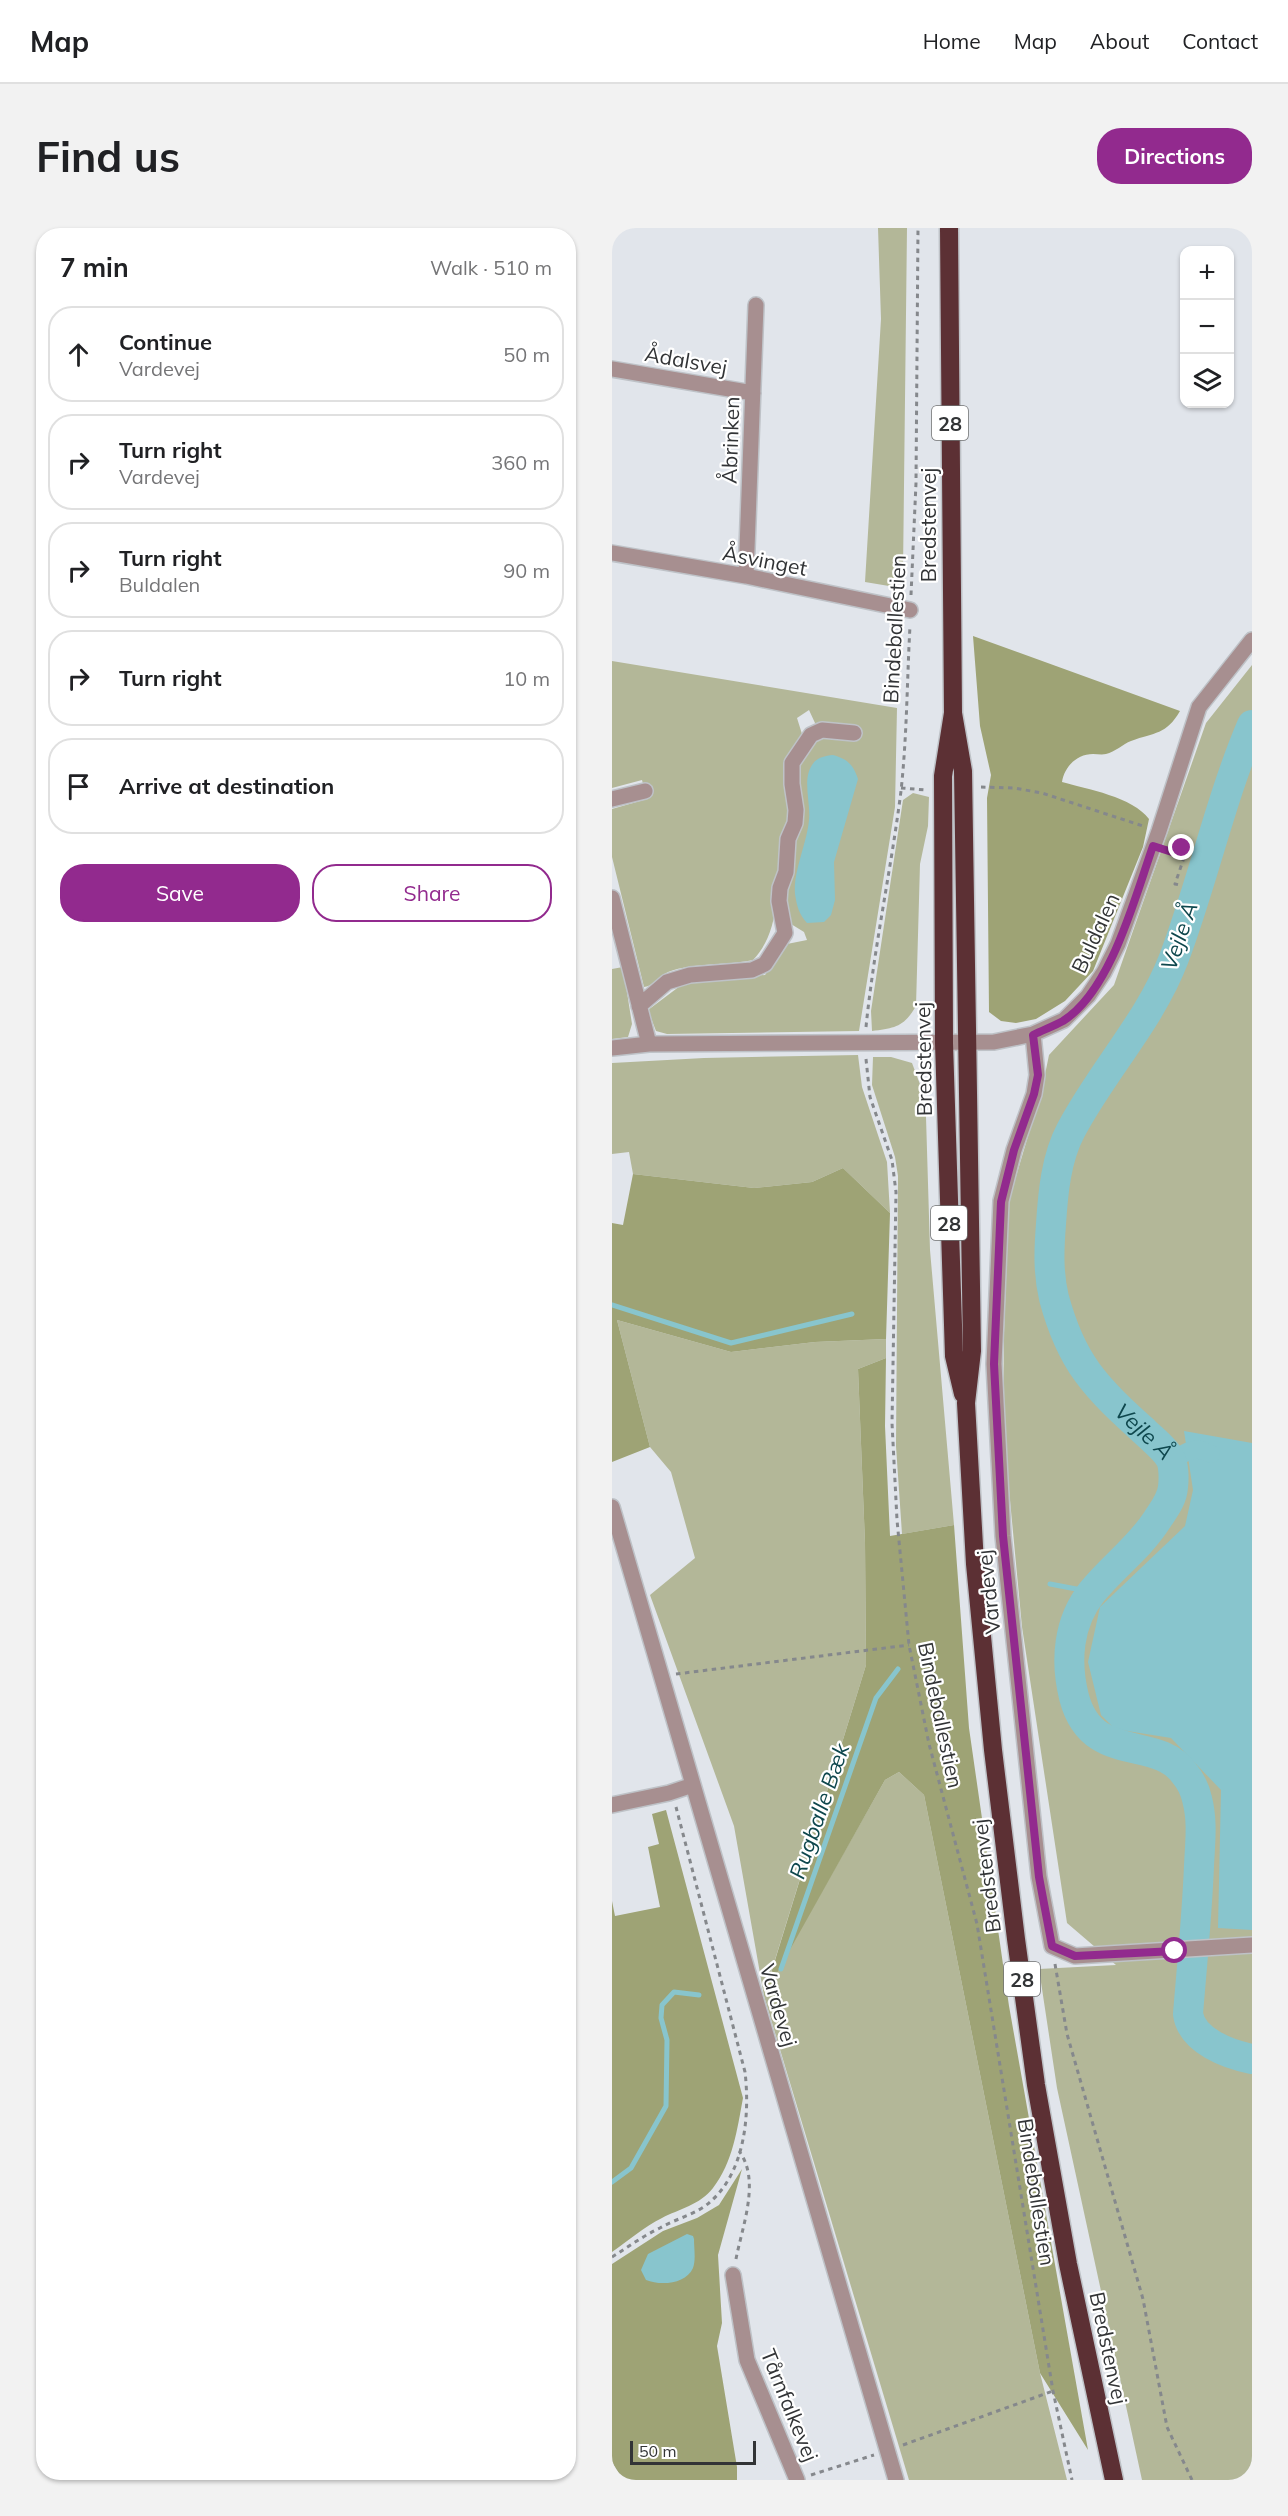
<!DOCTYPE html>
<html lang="en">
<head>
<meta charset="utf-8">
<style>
	:root { --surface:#fff; --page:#f2f2f2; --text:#202124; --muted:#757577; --line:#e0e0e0; --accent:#922a8e }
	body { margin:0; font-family:Mulish,sans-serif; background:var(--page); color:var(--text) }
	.controls { position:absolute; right:18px; top:18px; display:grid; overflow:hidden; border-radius:12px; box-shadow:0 2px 4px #0004 }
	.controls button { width:54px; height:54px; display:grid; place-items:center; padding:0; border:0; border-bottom:2px solid var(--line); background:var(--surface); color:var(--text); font:30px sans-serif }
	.scale { position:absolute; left:18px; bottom:15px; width:126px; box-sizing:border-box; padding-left:6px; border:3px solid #323436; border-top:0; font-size:16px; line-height:21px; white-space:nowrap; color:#323436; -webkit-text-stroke:4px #fff; paint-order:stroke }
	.stop { position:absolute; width:18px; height:18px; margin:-14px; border:4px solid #922a8e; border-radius:50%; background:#fff }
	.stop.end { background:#922a8e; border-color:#fff; box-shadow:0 2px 6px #0008 }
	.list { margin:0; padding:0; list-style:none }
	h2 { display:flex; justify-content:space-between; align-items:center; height:78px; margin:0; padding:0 24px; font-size:26px }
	h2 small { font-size:20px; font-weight:400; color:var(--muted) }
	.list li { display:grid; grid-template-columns:39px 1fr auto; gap:18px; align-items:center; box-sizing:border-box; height:96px; margin:0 12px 12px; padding:0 12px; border:2px solid var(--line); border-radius:24px }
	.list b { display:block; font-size:22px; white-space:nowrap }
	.list p { margin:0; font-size:20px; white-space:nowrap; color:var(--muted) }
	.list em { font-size:20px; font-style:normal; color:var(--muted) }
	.actions { display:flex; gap:12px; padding:18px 24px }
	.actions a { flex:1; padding:14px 0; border:2px solid var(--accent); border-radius:24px; text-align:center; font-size:21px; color:var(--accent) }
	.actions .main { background:var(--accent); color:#fff }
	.icon { flex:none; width:33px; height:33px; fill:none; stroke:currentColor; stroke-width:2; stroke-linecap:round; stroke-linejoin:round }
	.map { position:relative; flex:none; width:640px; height:2252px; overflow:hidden; border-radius:24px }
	header { display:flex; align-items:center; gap:36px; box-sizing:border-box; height:84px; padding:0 30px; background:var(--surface); border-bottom:2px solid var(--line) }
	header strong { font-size:28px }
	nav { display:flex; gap:33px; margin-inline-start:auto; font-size:21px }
	.intro { display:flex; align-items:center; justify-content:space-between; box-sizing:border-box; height:144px; padding:0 36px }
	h1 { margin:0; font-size:42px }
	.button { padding:15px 27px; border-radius:24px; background:var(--accent); color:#fff; font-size:21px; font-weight:700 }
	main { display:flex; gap:36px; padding:0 36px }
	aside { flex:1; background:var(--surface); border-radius:24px; box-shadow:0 2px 4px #0004 }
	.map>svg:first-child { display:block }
	.green { fill:#b3b798 }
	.forest { fill:#9ea375 }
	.water { fill:#88c5cd }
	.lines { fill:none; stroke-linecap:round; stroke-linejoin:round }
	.stream { stroke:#88c5cd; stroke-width:5 }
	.canal { stroke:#88c5cd; stroke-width:18 }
	.river { stroke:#88c5cd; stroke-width:30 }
	.minor-casing { stroke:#bec2c7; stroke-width:18 }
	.highway-casing { stroke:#bec2c7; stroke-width:21 }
	.path { stroke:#85888c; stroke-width:3; stroke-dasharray:4.5 4.5; stroke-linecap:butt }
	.minor { stroke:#a78f90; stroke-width:15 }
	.highway { stroke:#5c3034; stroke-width:18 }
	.route { stroke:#922a8e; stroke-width:8 }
	.labels { text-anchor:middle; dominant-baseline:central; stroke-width:4.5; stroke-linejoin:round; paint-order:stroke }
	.shield { fill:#fff; stroke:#707172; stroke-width:1.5 }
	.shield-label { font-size:20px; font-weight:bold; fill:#323436 }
	.street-label { font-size:21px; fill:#323436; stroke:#fff }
	.water-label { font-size:22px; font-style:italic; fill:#0e474d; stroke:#fff }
</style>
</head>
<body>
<header>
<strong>Map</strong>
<nav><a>Home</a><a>Map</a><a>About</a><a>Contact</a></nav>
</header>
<div class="intro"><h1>Find us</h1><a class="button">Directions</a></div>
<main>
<aside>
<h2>7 min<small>Walk · 510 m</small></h2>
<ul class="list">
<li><svg class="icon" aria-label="ahead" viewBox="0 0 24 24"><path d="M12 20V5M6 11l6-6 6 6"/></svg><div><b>Continue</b><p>Vardevej</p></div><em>50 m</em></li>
<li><svg class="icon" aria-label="right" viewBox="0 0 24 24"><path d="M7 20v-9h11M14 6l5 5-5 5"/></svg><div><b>Turn right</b><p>Vardevej</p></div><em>360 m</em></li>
<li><svg class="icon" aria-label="right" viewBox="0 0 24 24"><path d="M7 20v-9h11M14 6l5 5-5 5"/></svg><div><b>Turn right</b><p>Buldalen</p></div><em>90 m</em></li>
<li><svg class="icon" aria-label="right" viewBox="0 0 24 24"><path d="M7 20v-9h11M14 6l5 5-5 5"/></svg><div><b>Turn right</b></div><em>10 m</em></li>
<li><svg class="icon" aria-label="arrive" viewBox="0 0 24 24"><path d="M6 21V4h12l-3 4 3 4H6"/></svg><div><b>Arrive at destination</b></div></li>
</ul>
<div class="actions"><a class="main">Save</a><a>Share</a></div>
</aside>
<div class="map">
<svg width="640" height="2252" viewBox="0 0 640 2252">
	<rect width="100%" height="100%" fill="#e1e5eb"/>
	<path class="green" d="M266,0H295L291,344L283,359L253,354L269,91Z
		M0,433L285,480L283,579L247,803L55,806L44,803L36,782L72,755L89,750L153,747L175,716L195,712L192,704L179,696L173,680L184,541C201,506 210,510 245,500L203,495L197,482L185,490L190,506C183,518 173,534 172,548C171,558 178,569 178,579C178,595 168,609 167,624C164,661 169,703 141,732C113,738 83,734 56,744C47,748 42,758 32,759L0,629V581L35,571L30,552L0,560Z
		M640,437V2252H530L445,1860L427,1741L504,1737L455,1695L410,1399L391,1198L392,1105L397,972L430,861L437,827L502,757L594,495Z
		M301,565L317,569L316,598L308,636L304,778C292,799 283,800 260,803L259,783L291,572Z
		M11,739L20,796L16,809L0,811V741Z
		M246,827L250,859L275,934L278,985L231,940L200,954L142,960L21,946L17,924L0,926V835L92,830Z
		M261,829H279L300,835L312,867L314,889L318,1022L342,1297L290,1306L284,1218L286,948L283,929L260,857Z
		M5,1092L119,1124L203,1114L274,1111V1130L246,1141L253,1315L254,1437L153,1764L273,1552L287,1544L312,1567L428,2145L455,2252H297L152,1768L122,1598L38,1367L83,1330L59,1244L38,1219Z"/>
	<path class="forest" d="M361,408L568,483C554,507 543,504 519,513C511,516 503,524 494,526C490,527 485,526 481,526C464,526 452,540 450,554C475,561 521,569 537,591L531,619L481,743L453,773L424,791L404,795L389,793L377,784L375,570L379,547L368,498Z
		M231,940L278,985L274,1111L203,1114L119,1124L5,1092L38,1219L0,1234V995L11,997L21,946L142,960L200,954Z
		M274,1130L273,1198L278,1308L342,1297L357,1500L397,1778L476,2222L428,2145L312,1567L287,1544L273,1552L152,1768L254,1437L253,1315L246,1141Z
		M54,1582L131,1870C125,1902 121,1934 101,1960C88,1977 67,1981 50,1990C32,1999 16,2013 0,2024V1673L3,1688L48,1679L36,1619L47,1616L40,1586Z
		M130,1941L106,2027L110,2095L105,2118L125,2239V2252H11L0,2234V2036L51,2003L85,1990L107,1977Z"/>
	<path class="water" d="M221,527C235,531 241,536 246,551L222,634L223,672L219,687L212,694L195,695C187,686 185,679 183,666C181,644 195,615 197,592C199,575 190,552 200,537C205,529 213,528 221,527Z
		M572,1203L640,1215V1702L606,1700L609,1562L559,1510L503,1501L489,1487L476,1434L488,1379L573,1298L581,1262Z
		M75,2006L81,2008L82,2011C82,2020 84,2032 81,2040C74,2056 49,2058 34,2052L29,2042L36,2026Z"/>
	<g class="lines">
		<path class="stream" d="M0,1077L119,1115L240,1086
			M438,1356L480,1364
			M169,1741L264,1470L286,1441
			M0,1954L19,1940L54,1878L55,1812L49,1790L50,1777L62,1764L87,1767"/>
		<path class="canal" d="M560,1236C571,1223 583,1217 599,1226"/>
		<path class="river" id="s1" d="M640,497C608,572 591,653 562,730C538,793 490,843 459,902C444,930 441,965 439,996C437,1021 436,1045 442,1070C449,1096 459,1122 475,1144C491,1166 512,1185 532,1203C540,1211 552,1220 558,1230C562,1237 562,1251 561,1259C560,1272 552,1281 545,1292C527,1320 501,1338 480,1364C456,1394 453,1433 462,1469C480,1538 544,1506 572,1545C578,1552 583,1562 585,1571C591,1593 588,1615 587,1638C585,1687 580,1737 576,1786C580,1813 616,1826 640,1831"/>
		<g class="minor-casing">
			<path id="minor" d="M0,141L141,165
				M0,325L134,348L298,382
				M134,348L144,77
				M0,571L33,563
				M0,670L37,816
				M27,778L55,754L78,747L140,742L153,736L173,705L167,673L168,660L174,644L176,611L183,595L184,582L180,556V535L199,507L210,502L242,505
				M421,806L425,847L422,866L402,922L389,973L382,1136L391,1308L427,1649L440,1718L463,1728L640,1717
				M0,820L37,816L382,814L421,806L452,792L476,768L492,744L506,716L547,603L587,479L640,412
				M0,1279L284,2252
				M0,1577L57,1565L81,1557
				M121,2047L135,2132L185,2252"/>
		</g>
		<g class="highway-casing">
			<path id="highway" d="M337,0L341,485L331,548L332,815L342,1128L351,1166
				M341,485L351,543L360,1123L354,1175L363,1336L381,1522L404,1711L424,1857L456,2036L502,2252"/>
		</g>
		<path class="path" d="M299,367L304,255L306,0
			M369,559L402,560L430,565L534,599
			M289,560L314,562
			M557,623L570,620L575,621L563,656L568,657
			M254,799C262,720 279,642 289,563C295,508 295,452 298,398
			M254,831L258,869L280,932L284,964L280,1195L285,1292L297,1417L317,1516L365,1696L441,2163L460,2252
			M64,1446L297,1417
			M443,1736L455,1806L531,2071L555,2199L580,2252
			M0,2029C16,2019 31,2008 48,2000C63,1991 85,1986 98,1974C133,1944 138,1887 133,1844L64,1579
			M124,2031C130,1999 149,1952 127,1923
			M291,2217L441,2163
			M0,2246L4,2252
			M199,2247L262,2227"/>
		<use href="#minor" class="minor"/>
		<use href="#highway" class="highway"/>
	</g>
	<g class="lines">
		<path class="route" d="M563,1723L463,1728L440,1718L427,1649L391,1308L382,1136L389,974L402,922L422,866L426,847L421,807C431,802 442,798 451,793C499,763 523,669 541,618L560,624L570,620"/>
	</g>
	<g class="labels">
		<g class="shield">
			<rect x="320" y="178" width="36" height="34" rx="4.5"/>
			<rect x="319" y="978" width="36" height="34" rx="4.5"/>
			<rect x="392" y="1734" width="36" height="34" rx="4.5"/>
		</g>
		<g class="shield-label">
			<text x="338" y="195">28</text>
			<text x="337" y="995">28</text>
			<text x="410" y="1751">28</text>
		</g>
		<g class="street-label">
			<text transform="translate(74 132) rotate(10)">Ådalsvej</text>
			<text transform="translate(118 212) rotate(-88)">Åbrinken</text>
			<text transform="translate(316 297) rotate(-90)">Bredstenvej</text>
			<text transform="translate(153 332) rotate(11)">Åsvinget</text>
			<text transform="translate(282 401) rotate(-87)">Bindeballestien</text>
			<text transform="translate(483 705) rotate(-65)">Buldalen</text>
			<text transform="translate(311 831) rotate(-91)">Bredstenvej</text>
			<text transform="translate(376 1364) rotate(-96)">Vardevej</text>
			<text transform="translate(329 1487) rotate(78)">Bindeballestien</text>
			<text transform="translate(374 1648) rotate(-97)">Bredstenvej</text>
			<text transform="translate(167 1777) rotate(74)">Vardevej</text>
			<text transform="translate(425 1964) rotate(81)">Bindeballestien</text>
			<text transform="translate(497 2120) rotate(78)">Bredstenvej</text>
			<text transform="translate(178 2177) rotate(68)">Tårnfalkevej</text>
		</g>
		<g class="water-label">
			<text transform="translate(567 708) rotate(-71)">Vejle Å</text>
			<text stroke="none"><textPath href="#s1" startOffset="782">Vejle Å</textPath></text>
			<text transform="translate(207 1583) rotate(-71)">Rugballe Bæk</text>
		</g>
	</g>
</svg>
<div class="controls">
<button>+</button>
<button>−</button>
<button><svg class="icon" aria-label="layers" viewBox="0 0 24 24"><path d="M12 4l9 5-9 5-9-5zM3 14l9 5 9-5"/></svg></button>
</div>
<div class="scale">50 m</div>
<div class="stop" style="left:563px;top:1723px"></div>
<div class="stop end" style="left:570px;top:620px"></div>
</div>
</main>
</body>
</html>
